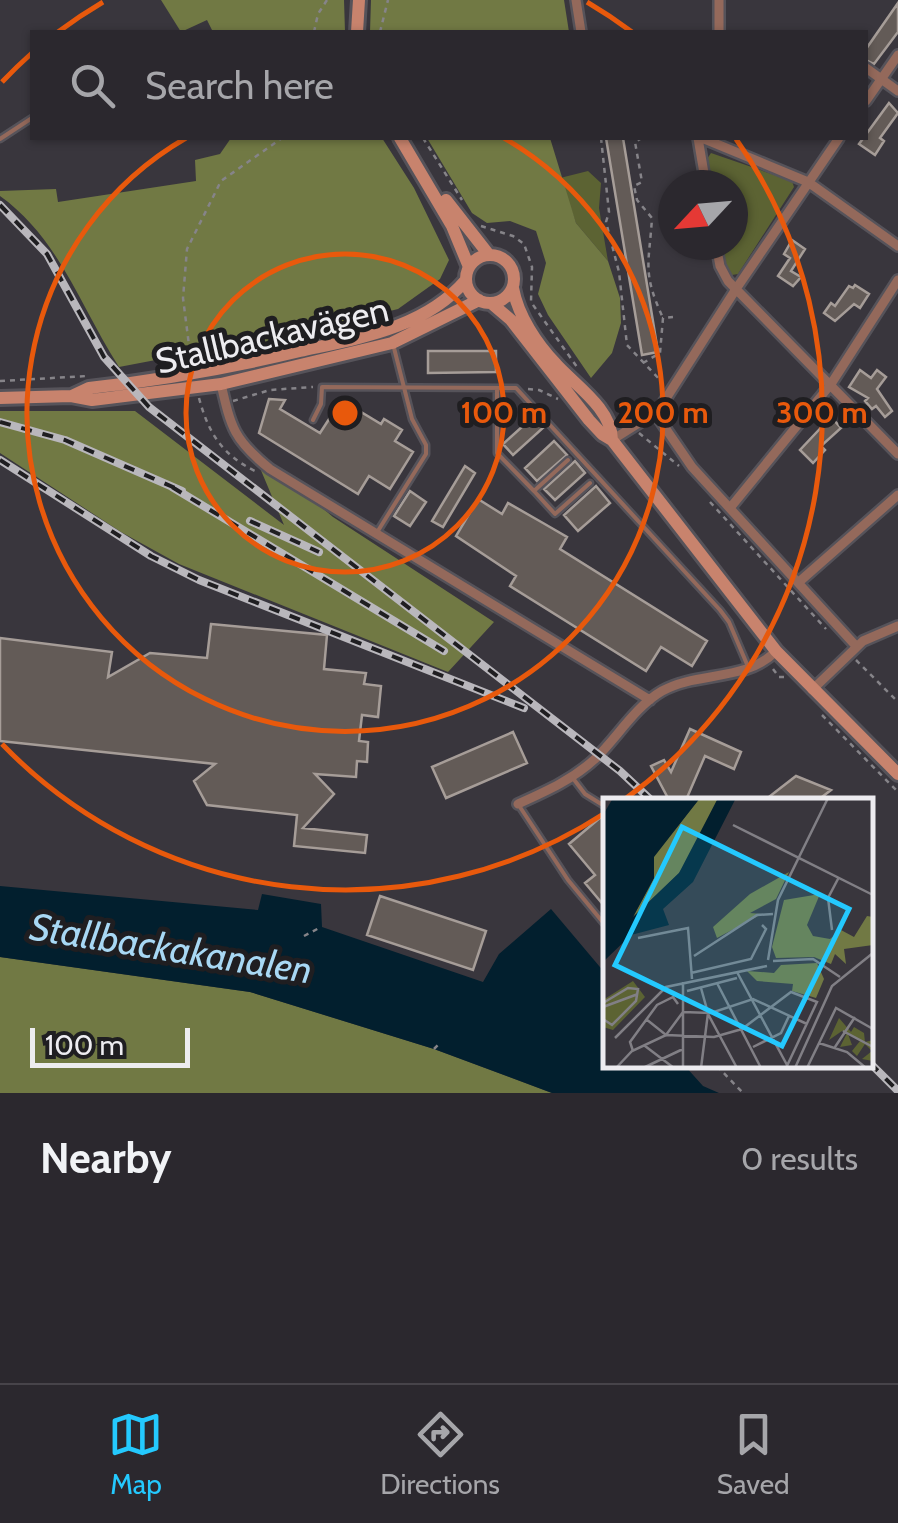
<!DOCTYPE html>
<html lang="en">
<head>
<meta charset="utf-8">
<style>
	:root { --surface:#2b282e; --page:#333036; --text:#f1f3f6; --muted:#a6a6aa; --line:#47444a; --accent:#24c9fe }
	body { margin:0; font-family:Cabin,sans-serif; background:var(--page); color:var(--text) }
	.compass { position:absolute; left:658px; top:170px; width:90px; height:90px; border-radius:50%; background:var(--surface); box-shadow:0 2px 8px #0004; rotate:244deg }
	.scale { position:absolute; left:30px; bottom:25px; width:160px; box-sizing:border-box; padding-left:10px; border:5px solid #edecf0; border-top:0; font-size:28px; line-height:35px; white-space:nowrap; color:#edecf0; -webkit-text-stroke:8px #1f1e21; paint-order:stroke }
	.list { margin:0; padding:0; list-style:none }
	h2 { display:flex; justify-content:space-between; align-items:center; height:130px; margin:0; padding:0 40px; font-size:42px }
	h2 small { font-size:32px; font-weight:400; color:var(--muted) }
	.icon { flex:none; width:55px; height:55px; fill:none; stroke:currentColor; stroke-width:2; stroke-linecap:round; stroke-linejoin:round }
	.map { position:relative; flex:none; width:898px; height:1093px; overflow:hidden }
	.search { position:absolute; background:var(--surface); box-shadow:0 2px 8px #0004; left:30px; right:30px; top:30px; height:110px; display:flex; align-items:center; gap:25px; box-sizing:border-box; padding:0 35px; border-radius:0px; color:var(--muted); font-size:38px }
	.sheet { height:290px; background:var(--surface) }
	nav { display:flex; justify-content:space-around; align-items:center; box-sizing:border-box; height:140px; border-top:2px solid var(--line); background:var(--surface); font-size:28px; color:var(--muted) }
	nav a { display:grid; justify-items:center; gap:5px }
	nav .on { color:var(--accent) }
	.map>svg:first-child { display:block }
	.green { fill:#5c6333 }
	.forest { fill:#717944 }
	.water { fill:#021f2e }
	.building { fill:#635b57; stroke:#a69d98; stroke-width:2.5 }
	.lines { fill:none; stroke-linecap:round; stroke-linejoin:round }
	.lane-casing { stroke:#56535a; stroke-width:9 }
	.street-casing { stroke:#56535a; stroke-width:14 }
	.secondary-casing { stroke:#56535a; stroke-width:18 }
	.path { stroke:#868489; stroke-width:2.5; stroke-dasharray:5 5; stroke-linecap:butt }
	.lane { stroke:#94695b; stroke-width:4 }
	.street { stroke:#94695b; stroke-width:9 }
	.secondary { stroke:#c8836d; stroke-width:12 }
	.rail-casing { stroke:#b9b7bc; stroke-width:8 }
	.rail { stroke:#1f1e21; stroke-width:4; stroke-dasharray:11; stroke-linecap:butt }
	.ring { fill:none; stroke:#e8590c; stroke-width:5 }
	.labels { text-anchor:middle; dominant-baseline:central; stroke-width:10; stroke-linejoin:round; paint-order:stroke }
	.street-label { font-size:35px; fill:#edecf0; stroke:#1f1e21 }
	.water-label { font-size:38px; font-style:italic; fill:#a8d8f4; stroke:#1f1e21 }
	.inset-road { fill:none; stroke:#817f85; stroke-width:2.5 }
	.view { fill:#24c9fe; fill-opacity:0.15; stroke:#24c9fe; stroke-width:5 }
	.inset-edge { fill:none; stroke:#edecf0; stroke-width:5 }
	.centre { fill:#e8590c; stroke:#1f1e21; stroke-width:5 }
	.ring-label { font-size:30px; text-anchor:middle; font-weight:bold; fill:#e8590c; stroke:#1f1e21; stroke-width:10; stroke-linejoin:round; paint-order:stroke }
</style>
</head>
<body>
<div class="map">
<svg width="898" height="1093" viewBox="0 0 898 1093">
	<rect width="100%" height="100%" fill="#39363d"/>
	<path class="green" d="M711,153L792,181L794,187L738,274L732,275L727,270L722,245H733V185H712L707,159Z
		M588,171L601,183L599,208L608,261L576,223L560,178Z"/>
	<path class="forest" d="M161,0H344L345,32H213L207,20L181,32Z
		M371,0H564L569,32H370Z
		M231,138H382L414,188L449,260L440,279L398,309L202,358L182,347L161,359L119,367C81,308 59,238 0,196V191L56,189L58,202L196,181L195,160L220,154Z
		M427,138H550L576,223L608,261L620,298L621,323L612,353L591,378L548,315L538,294L546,263L536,231L510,221L487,223L472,213Z
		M0,411H135L284,525L252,449L333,517L494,622L448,672L179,564L121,532L0,453Z
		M0,957L250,992L434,1049L552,1093H0Z"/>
	<path class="water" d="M0,886L258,910L262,894L321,904L322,927L483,982L499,954L551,909L605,973L606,1066H685L703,1086L719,1093H552L434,1049L250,992L0,957Z"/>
	<path class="building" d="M898,3V32L874,64L866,60V49Z
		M889,103L898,113L880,138L884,141L875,155L859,144Z
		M606,138H623L658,352L642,355Z
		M792,240L805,249L791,271L801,277L793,286L778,276L790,258L784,254Z
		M855,285L869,294L860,308L854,304L835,321L824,313L831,303L835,306L849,286L853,288Z
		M428,351H496V372L428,373Z
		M860,370L871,378L877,370L886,377L877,389L892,411L885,417L876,406L872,409L865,401L868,398L849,387Z
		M269,399L285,400L280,409L320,433L333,413L338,416L346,403L381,424L384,419L402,430L395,441L413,452L390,489L369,476L358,494L259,433Z
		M534,416L544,427L513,455L503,444Z
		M831,417L841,428L821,446L825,450L813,463L800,450Z
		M554,441L567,455L537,481L525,468Z
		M575,461L585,473L555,500L544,489Z
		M465,466L475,473L443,527L432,521Z
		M596,486L610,503L578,531L564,515Z
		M410,491L426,502L410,526L394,516Z
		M478,499L502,514L508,503L543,523L567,537L560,549L707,641L692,666L661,647L646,671L510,586L516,576L456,536Z
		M211,624L327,635L324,669L366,673L364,684L381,686L378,717L362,715L359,741L368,742L367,762L357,761L356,777L315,774L334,794L303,828L367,835L365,853L294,846L297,815L207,805L194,781L215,764L0,741V638L112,652L108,677L150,653L207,658Z
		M690,729L741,752L734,769L705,756L686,800H669L651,766L664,760L671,772Z
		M513,732L527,763L446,798L432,767Z
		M796,776L831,790L818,800H765Z
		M601,817L606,822V908L585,883L595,875L569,844Z
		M380,896L486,931L473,970L367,935Z"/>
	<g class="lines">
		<g class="lane-casing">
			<path id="lane" d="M0,139L32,118
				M497,388V453L534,491L568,460
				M313,420L321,404L322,387L516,388L720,610L729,622L749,669
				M534,491L555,514L590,483
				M376,534L426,454V445L412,419L393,344
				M572,777L585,794L606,807
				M518,804L568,880L606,926"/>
		</g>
		<g class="street-casing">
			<path id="street" d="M576,0L581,32
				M719,0V32
				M866,68L898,91
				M866,101L898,55
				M698,138L706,185
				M702,138L808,182L898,246
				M716,245L720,266L728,281L898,454
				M221,384C231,428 234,440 270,469L650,700
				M655,413L692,467L856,646
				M612,440L658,411L736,289L839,138
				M730,508L831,384L898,280
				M799,582L898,495
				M812,690L863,641L898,626
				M518,804C547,791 574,779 597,757C618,736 636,706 662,691C698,671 746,682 776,651"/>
		</g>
		<g class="secondary-casing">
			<path id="secondary" d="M357,32L359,0
				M400,138L452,226L469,267
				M446,200L489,255
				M466 279a24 24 0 1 1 48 0a24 24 0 1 1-48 0Z
				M513,288C518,316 537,344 556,364C575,385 612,409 612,440
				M491,303L511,320L589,420L602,434L612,440L776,651L898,774
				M72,396L89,388C160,380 230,368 300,351C359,338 425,328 466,280
				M0,398L71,396L92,400L221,384L392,343L479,300"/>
		</g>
		<path class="path" d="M314,32L318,14L327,0
			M380,32L388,0
			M423,138L462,200
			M601,138L609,212L606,222L619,272L627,345L661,381
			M642,138L635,142L642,182L634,186L637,200L652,218C649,265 642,272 663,318
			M481,226L513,236L524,244L532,267L531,302L577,367
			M191,361L183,298L187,249L221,181L282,138
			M643,363L660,353L663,318L673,317
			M0,381L87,376
			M528,389L539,390L558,399
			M199,398C208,432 222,455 255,471
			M233,401L270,390L313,387
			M639,433L679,466
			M710,502L826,629
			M856,660L898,702
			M773,669L779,677H786
			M822,715L898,792
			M304,936L321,927
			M434,1049L438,1045
			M717,1066L743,1093"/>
		<use href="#lane" class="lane"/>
		<use href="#street" class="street"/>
		<use href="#secondary" class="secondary"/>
		<g class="rail-casing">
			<path id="rail" d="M0,205L47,254L104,357L149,407L620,771L652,801
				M0,422L65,440L182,491
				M0,460L151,556L199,580L524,708
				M172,487L444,651
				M250,521L319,552
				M870,1063L898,1091"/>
		</g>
		<use href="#rail" class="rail"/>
	</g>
	<g class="ring">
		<circle cx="345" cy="413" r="159"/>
		<path d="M504 138A318 318 0 1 1 186 138"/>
		<path d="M605 813A477 477 0 0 1 2 744M2 82A477 477 0 0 1 32 53M58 32A477 477 0 0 1 103 2M587 2A477 477 0 0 1 632 32M736 139A477 477 0 0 1 625 799"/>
	</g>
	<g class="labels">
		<g class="street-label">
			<text transform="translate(272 335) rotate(-13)">Stallbackavägen</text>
		</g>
		<g class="water-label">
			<text transform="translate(171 948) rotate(9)">Stallbackakanalen</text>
		</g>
	</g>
	<g transform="translate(603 798)">
		<rect width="270" height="270" fill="#39363d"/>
		<path d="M30,183L42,199L10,232L0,229V202ZM236,220L248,234L251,229L261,235L262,244L270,242V263L259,261L269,253L262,246L254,258L249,253L257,243L245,236L249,247L237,249L244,235L239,233L226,242Z" fill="#5c6333"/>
		<path d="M97,0H115L99,41L76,75L30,119L51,80L50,59ZM186,74L173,101L147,115L159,116L114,140L110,129L147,96ZM217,96L204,127L210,138L227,141L238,132L251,139L264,118L270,119V147L241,151L243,166L232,156L228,166L211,159L173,160L169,149L181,102ZM214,165L221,181L213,200L189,193L190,186L154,183L144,173L171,175L178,167Z" fill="#717944"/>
		<path d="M10,0H97L51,59V80L30,119L76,75L115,0H133L90,84L60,111L66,127L28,137L0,164V17Z" fill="#021f2e"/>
		<path class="inset-road" d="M130,27L270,97M229,132L225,100L236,79M35,140L85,130L89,181M91,158L154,117L170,116M165,162L175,102L225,0M170,163L210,161L237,179M134,174L184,267M88,175L148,161L163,131L159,127M114,185L158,270M98,190L105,215L98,270M84,193L134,180M0,205L25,190L35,191L33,203L9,227L0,221M0,209L35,196M105,216L134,270M43,221L63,237L80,214L108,215L150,201L204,226M240,233L270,249M12,240L63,189L164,168M216,245L244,254L263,270M42,248L71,270M150,249L178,235L186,218M232,249L252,219M30,253L27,244L54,207L70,199L75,206M13,270L29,253L63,237L111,239L139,231L188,194L214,204L183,270M40,270L80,251M80,270V184M138,270H182M192,270L229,188L270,155M204,270L233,210L270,231"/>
		<path class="view" d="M79,29L246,111L179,248L12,167Z"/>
		<rect width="270" height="270" class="inset-edge"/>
	</g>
	<circle cx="345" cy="413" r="15" class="centre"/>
	<g class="ring-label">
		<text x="504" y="423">100 m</text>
		<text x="663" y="423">200 m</text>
		<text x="822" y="423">300 m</text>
	</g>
</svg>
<svg class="compass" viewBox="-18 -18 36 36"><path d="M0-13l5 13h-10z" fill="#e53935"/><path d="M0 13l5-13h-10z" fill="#a6a6aa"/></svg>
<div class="scale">100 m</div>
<div class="search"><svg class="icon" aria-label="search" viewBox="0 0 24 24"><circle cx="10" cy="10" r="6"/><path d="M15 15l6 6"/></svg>Search here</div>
</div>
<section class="sheet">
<h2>Nearby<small>0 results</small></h2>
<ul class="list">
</ul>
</section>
<nav>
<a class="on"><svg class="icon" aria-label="map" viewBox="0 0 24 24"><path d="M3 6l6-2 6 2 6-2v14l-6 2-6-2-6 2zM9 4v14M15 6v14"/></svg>Map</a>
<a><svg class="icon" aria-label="directions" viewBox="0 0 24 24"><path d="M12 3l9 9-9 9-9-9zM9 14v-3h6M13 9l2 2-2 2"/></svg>Directions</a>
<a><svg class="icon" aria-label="saved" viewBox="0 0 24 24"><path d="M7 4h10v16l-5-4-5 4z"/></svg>Saved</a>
</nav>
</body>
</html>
